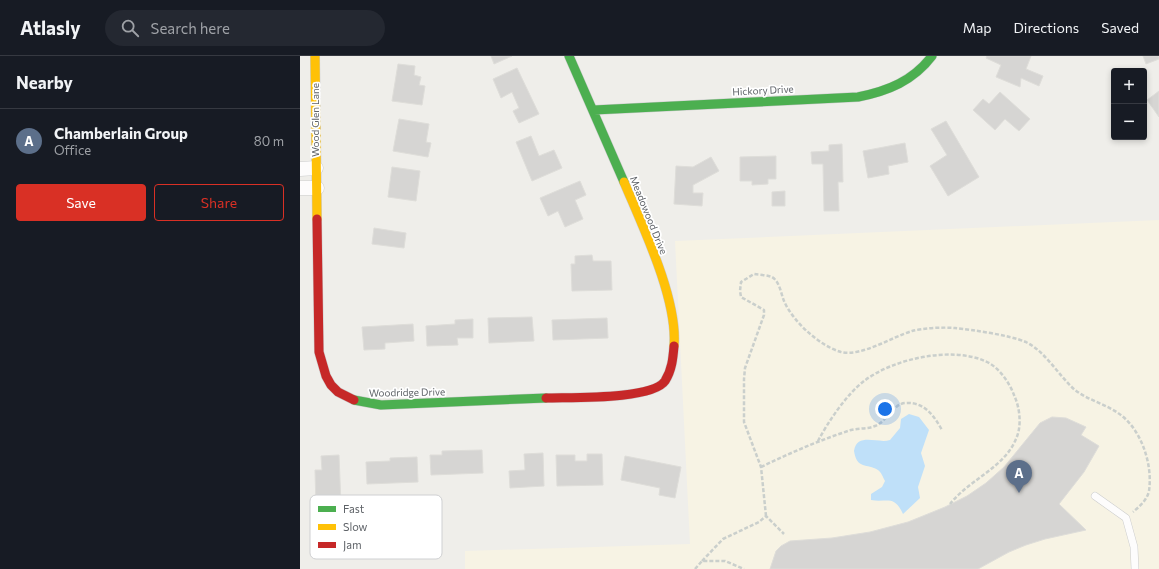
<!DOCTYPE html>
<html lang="en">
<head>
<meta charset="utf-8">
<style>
	:root { --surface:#171b24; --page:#242831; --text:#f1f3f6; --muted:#9ea1a6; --line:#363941; --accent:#d93025 }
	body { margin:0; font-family:Commissioner,sans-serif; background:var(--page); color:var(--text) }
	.controls { position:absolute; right:12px; top:12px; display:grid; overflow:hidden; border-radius:4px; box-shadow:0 2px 6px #0003 }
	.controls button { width:36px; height:36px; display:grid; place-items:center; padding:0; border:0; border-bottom:1px solid var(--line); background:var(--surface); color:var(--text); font:20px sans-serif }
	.you { position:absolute; left:585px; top:353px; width:14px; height:14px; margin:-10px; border:3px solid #fff; border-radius:50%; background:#1a73e8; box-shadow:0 0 0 6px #1a73e833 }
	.badge { display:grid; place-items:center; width:26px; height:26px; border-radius:50%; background:var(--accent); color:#fff; font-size:13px; font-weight:700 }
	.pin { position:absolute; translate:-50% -33px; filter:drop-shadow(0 1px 2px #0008) }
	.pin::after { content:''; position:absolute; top:21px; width:14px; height:12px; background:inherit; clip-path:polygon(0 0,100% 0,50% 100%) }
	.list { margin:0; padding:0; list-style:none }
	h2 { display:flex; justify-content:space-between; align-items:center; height:52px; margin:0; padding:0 16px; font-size:17px }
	h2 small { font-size:13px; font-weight:400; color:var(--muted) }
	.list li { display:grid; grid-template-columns:26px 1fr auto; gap:12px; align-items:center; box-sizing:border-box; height:64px; padding:0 16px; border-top:1px solid var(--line) }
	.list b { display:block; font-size:15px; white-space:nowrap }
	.list p { margin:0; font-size:13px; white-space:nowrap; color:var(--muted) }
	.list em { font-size:13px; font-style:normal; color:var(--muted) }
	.actions { display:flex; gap:8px; padding:12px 16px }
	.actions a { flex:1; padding:9px 0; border:1px solid var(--accent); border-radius:4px; text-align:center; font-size:14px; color:var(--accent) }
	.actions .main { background:var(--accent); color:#fff }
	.icon { flex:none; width:22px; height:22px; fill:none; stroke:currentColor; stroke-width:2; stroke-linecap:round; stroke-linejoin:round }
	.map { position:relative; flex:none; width:859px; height:513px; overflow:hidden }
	header { display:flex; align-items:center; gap:24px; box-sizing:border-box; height:56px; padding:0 20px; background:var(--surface); border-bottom:1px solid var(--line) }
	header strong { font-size:19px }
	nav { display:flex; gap:22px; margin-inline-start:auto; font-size:14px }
	.search { width:280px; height:36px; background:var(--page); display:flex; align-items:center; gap:10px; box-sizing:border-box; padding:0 14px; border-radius:22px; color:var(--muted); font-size:15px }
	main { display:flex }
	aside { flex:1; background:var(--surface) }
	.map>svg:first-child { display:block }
	.commercial { fill:#f7f3e4 }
	.water { fill:#bfe0f9 }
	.building { fill:#d6d5d3; stroke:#deddd9 }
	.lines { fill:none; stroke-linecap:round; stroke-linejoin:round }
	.lane-casing { stroke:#cbcccc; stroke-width:8 }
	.street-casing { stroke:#cbcccc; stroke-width:15 }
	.fast-casing { stroke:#cacacb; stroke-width:10 }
	.slow-casing { stroke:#cacacb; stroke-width:10 }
	.jam-casing { stroke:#cacacb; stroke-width:10 }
	.path { stroke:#cacfcc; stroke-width:2.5; stroke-dasharray:4 2; stroke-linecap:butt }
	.lane { stroke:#fdfcfc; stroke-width:7 }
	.street { stroke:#fdfcfc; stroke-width:14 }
	.fast { stroke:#4caf50; stroke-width:9 }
	.slow { stroke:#ffc107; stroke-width:9 }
	.jam { stroke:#c62828; stroke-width:9 }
	.labels { text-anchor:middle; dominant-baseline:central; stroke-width:3.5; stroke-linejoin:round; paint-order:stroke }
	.street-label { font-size:10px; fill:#5f6368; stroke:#fff }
	.key { fill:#fff; stroke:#cfd0d2; stroke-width:1 }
	.key-label { font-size:11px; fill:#5f6368 }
</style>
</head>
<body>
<header>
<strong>Atlasly</strong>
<div class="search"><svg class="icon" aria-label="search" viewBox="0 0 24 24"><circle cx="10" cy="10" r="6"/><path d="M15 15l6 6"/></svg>Search here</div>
<nav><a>Map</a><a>Directions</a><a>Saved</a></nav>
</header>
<main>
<aside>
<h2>Nearby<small></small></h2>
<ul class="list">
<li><span class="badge" style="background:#5c6f8a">A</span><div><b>Chamberlain Group</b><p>Office</p></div><em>80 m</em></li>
</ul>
<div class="actions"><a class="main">Save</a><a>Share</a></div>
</aside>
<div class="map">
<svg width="859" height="513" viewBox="0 0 859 513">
	<rect width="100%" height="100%" fill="#efeeea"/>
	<path class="commercial" d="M859,164V513H165V495L390,488L375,185Z"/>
	<path class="water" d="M609,358L619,361L629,374L621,397L625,410L618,431L620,442L603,458C594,438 587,447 571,444V438L582,431L585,425C583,421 581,416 578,414C567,407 557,414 554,395C557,376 578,388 590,384L600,372L601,363Z"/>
	<path class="building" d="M191,0H212L194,8Z
		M687,0H731L726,13L743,20L739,30L721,22L720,31L696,21L701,9L686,2Z
		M843,0H859V3L846,8Z
		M98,8L115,10L114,19L121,21L119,29L125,30L122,49L92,45Z
		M217,12L239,58L219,67L213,55L219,52L212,36L201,42L193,23Z
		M859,35V61L847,44Z
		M700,36L730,63L719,75L705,63L695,74L673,54L683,43L689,48Z
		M99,63L129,68L126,86L131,87L128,101L93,95Z
		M646,65L679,121L648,140L630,110L647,99L631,73Z
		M231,80L239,100L254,94L262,112L232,125L216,86Z
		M605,87L608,106L588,110L589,118L568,122L563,95Z
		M542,88L543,126H538L539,155H524L523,108H512L511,96L529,95V89Z
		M476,100V123H468V128L452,129V125H440V101Z
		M411,101L419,115L393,129V137H403L402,150L374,148L376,110L393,111Z
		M92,111L120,115L116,145L88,141Z
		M280,125L286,139L275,144L283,163L265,171L258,155L248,160L240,142Z
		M485,135V150H472V136Z
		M74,172L106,177L104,192L72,188Z
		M292,199L293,205H311L312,234L272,235L271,208H275V200Z
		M232,261L234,285L189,287L188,262Z
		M307,262L308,282L253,284L252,264Z
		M173,263V282H157L158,289L127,290L126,270L155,268V264Z
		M113,268L114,285L85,287V293L64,294L62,271Z
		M752,361L766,362L786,371L781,379L799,390L784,416L759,448L786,474L745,483L726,489L709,496L678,513H470L476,495L481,490L490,485L532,482L570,476L608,466L645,451L667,440L686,427L704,411L740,367Z
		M182,394L183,417L131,419L130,399H142V395Z
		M243,397L244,430L210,432L209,415L225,414L224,398Z
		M287,398H302L303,429L257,430L256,399H275V405H287Z
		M39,399L41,450L16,451L15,414H22L21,400Z
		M325,400L381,411L375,442L359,439L360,432L321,424Z
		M117,401L118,426L67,428L66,406L90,405V402Z"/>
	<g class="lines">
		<g class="lane-casing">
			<path id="lane" d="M795,440L826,462L834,491L835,513"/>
		</g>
		<g class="street-casing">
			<path id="street" d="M0,113L16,112
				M0,132H17"/>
		</g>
		<g class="fast-casing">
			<path id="fast" d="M269,0L324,126
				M294,54L558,41C588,35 613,25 632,0
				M54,344L81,349L246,342"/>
		</g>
		<g class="slow-casing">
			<path id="slow" d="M15,0L17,163
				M324,126C342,169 378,243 374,290"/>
		</g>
		<g class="jam-casing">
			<path id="jam" d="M17,163L19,296L26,320L31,329L38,336L54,344
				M246,342C269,341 352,344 365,325C372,314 373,302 374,290"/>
		</g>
		<path class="path" d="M518,385C528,366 546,339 564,325C593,303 650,290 685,305C699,311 709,326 714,339C720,352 722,370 716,383C704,412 670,423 650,448
			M461,411C490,397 520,384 551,374C559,372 568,373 575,370C587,366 593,347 606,347C625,346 634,360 642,374
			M466,460L461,411L444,366V323L445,312L464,259V254L441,241L440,235L441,226L454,218C460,219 467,219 472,221C480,226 481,238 484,245C493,266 520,290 541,296C561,301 592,281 612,275C624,272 642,271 655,272C673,274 709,279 726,286C746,296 758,319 775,334C788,344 805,348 818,357C841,372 853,408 849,435C847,444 840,450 833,456
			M402,505L423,483L459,466L466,460L484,478
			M395,513L402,505H425L444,513"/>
		<use href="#lane" class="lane"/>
		<use href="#street" class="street"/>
		<use href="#fast" class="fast"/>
		<use href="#slow" class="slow"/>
		<use href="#jam" class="jam"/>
	</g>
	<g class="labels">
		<g class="street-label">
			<text transform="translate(463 34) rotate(-3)">Hickory Drive</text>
			<text transform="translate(15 64) rotate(-90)">Wood Glen Lane</text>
			<text transform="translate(349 159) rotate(68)">Meadowood Drive</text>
			<text transform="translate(107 336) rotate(-1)">Woodridge Drive</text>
		</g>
	</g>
	<rect x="10" y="439" width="132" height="64" rx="6" class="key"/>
	<rect x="18" y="450" width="18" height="6" fill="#4caf50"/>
	<rect x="18" y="468" width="18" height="6" fill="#ffc107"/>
	<rect x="18" y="486" width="18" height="6" fill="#c62828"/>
	<g class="key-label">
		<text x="43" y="457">Fast</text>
		<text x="43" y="475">Slow</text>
		<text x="43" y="493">Jam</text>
	</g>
</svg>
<div class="controls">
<button>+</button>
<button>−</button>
</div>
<div class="you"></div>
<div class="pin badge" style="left:719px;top:437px;background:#5c6f8a">A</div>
</div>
</main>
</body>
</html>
